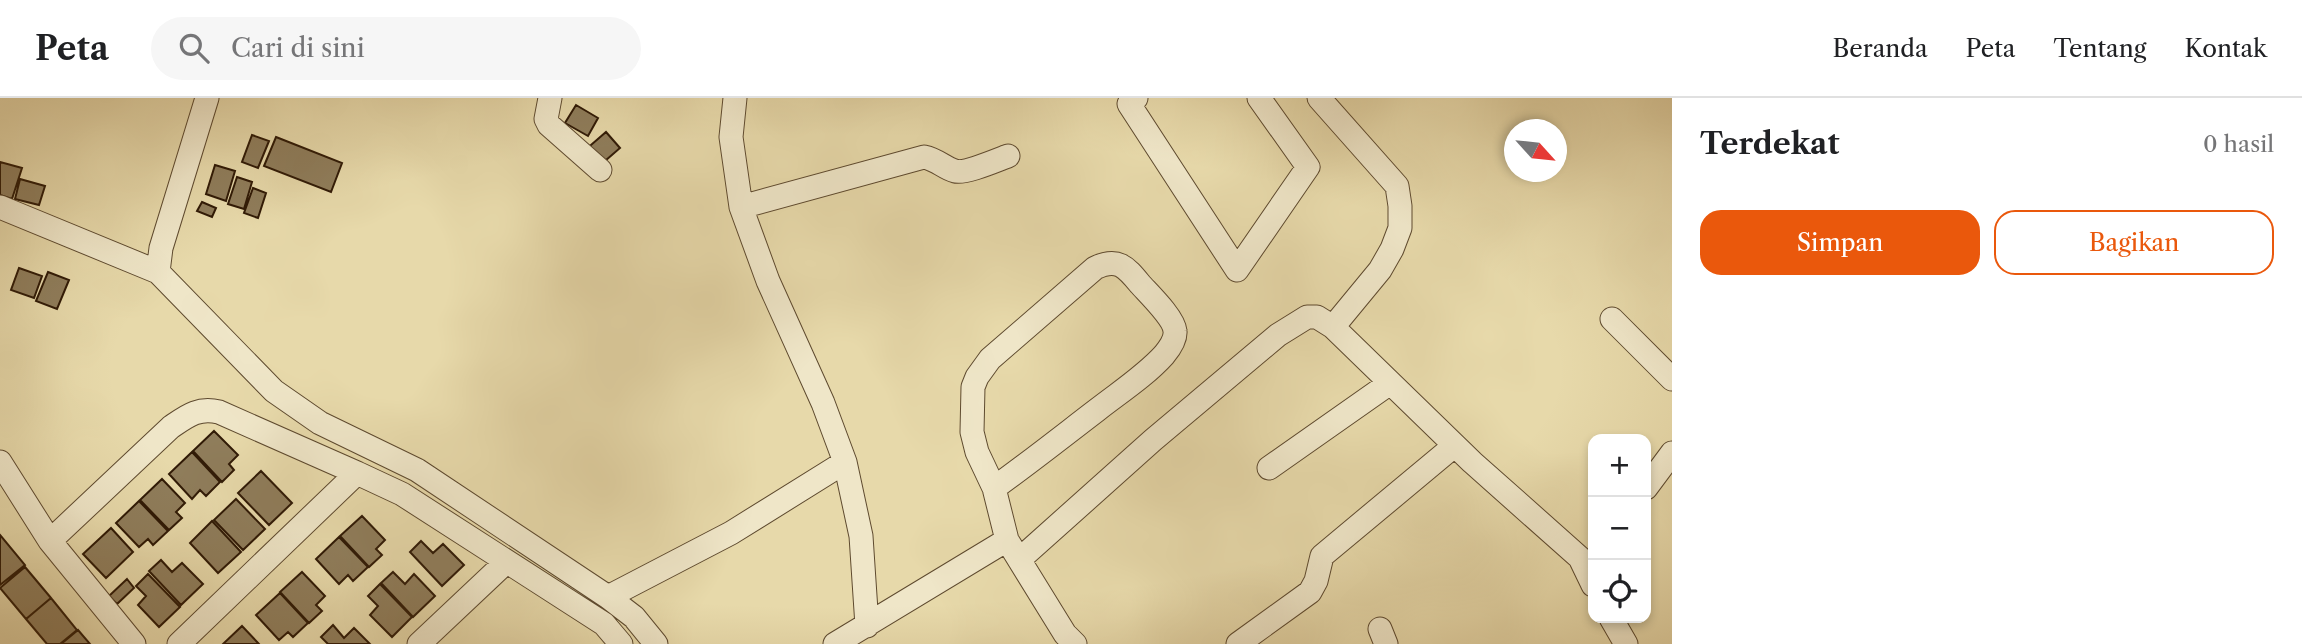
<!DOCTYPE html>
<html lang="id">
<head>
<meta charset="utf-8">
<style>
	:root { --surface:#fff; --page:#f6f6f6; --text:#202124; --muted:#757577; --line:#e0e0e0; --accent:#ea580c }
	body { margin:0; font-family:"Libre Caslon Text",serif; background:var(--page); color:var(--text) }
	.controls { position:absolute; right:21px; bottom:21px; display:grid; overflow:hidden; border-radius:14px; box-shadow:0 4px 10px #0003 }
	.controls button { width:63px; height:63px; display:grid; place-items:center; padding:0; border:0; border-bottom:2px solid var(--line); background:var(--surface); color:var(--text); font:35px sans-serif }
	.compass { position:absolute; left:1504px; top:21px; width:63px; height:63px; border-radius:50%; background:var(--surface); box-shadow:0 4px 10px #0003; rotate:117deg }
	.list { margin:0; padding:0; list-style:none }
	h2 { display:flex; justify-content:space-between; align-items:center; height:91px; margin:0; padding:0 28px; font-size:30px }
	h2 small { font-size:23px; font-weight:400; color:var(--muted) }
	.actions { display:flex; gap:14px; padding:21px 28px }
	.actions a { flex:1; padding:16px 0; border:2px solid var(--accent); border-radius:21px; text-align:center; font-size:24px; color:var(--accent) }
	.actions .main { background:var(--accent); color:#fff }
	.icon { flex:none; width:38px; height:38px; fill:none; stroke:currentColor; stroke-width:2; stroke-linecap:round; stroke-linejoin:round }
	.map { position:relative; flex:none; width:1672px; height:546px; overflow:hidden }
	header { display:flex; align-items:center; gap:42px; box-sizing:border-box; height:98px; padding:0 35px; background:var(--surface); border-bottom:2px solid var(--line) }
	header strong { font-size:33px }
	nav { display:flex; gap:38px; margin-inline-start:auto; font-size:24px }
	.search { width:490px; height:63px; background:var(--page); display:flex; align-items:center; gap:18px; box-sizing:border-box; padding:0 24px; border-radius:38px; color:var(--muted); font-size:26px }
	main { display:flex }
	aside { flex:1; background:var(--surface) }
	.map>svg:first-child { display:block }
	.building { fill:#8f7d5b; stroke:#301a06; stroke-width:2 }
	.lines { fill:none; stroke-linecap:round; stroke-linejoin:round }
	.minor-casing { stroke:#5e4a2f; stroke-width:25 }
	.minor { stroke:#efe6c8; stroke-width:23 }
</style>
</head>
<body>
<header>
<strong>Peta</strong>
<div class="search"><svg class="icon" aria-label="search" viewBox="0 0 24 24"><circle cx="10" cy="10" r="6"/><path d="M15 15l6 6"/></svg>Cari di sini</div>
<nav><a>Beranda</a><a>Peta</a><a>Tentang</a><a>Kontak</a></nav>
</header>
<main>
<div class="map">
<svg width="1672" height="546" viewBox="0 0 1672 546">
	<rect width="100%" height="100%" fill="#e7d9aa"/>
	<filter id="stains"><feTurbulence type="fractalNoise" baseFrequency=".00286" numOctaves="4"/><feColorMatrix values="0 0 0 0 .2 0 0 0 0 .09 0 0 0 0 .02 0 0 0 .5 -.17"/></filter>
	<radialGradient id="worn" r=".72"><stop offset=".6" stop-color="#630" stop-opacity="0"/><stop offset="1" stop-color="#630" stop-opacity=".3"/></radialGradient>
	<path class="building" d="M576,7L598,20L588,38L565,25Z
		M606,34L620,50L598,69L584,53Z
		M252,37L269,43L258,70L242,64Z
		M276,39L342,65L331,94L264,68Z
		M0,64L22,70L12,101L0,97Z
		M215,67L235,73L226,103L206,96Z
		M237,79L252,84L244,111L228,106Z
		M20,81L45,88L39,107L15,101Z
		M253,90L266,95L258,120L244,115Z
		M202,104L216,110L212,119L197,113Z
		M19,170L42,178L34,200L11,192Z
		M48,174L69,182L57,211L36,203Z
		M214,333L238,357L229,366L234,372L222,384L193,353Z
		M192,354L220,384L206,398L200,392L192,401L169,376Z
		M261,373L292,405L269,427L238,395Z
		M162,381L185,405L176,414L182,420L169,432L140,402Z
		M236,401L265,431L243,452L214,422Z
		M139,403L168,433L153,447L148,441L139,449L116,425Z
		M362,418L385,442L376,451L382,457L369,469L340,438Z
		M212,423L241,454L218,475L190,445Z
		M111,430L133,454L106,480L83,456Z
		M0,437L25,467L0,487Z
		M339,439L368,469L353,483L348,477L339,486L316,461Z
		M421,443L433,455L443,446L464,467L442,488L410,454Z
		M161,462L172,474L182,465L203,486L181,507L149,473Z
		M25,469L51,500L26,521L0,490Z
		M302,474L325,498L316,507L322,513L309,525L280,494Z
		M393,474L405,486L414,476L435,498L413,519L381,485Z
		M148,476L180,509L159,529L138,507L146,498L136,488Z
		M127,481L134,490L117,506L109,498Z
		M380,486L412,519L392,539L370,517L378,508L368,498Z
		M280,495L308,525L293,539L288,534L279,542L256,517Z
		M51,500L77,532L60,546H47L26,521Z
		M333,527L344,540L354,530L370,546H328L321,539Z
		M242,528L259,546H223Z
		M78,532L90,546H61Z"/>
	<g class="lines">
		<g class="minor-casing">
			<path id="minor" d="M207,0L161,150L158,174L274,293L320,325L417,372L608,499L634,519L656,546
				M550,0L546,21L549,27L600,72
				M735,0L731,39L741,109L768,183L823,305L845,364L861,438L867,528
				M1136,0L1129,6L1237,172L1308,69L1259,0
				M1319,0L1397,88L1400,108V130L1392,151L1380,172L1333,229
				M0,109L158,174
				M741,109L924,59C938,62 944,70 955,73C965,76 997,62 1008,58
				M1612,221L1672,281
				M0,364L50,443L134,546
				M1269,370L1390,285
				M994,390C1029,365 1063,338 1097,312C1120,294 1145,278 1164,257C1169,251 1176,242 1175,233C1174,220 1149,196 1140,186C1126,169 1118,159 1095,170L990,261L977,279L973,289L972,334L977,354L994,390L1007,442L1065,536L1075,546
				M1646,390L1672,355
				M50,443L171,329C187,318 198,309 219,314L357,375
				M1020,461L1153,342L1278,237L1307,219H1317L1333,229L1472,364L1580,460L1593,487
				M608,499L731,435L845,364
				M1611,520L1626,546
				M1380,531L1386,546
				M179,546L357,375L402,396L604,526L621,546
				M419,546L506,464
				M835,546L1007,442
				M1238,546L1310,494L1316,483L1322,458L1454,348"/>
		</g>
		<use href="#minor" class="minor"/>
	</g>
	<rect width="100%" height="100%" filter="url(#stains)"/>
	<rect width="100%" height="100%" fill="url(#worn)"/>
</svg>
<div class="controls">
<button>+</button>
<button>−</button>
<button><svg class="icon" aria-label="locate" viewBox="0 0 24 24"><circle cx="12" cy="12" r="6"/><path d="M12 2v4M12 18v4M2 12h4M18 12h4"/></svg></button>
</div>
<svg class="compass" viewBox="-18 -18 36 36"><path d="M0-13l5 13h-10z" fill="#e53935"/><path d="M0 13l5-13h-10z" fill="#757577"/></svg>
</div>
<aside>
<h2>Terdekat<small>0 hasil</small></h2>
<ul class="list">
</ul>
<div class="actions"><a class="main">Simpan</a><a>Bagikan</a></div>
</aside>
</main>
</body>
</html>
